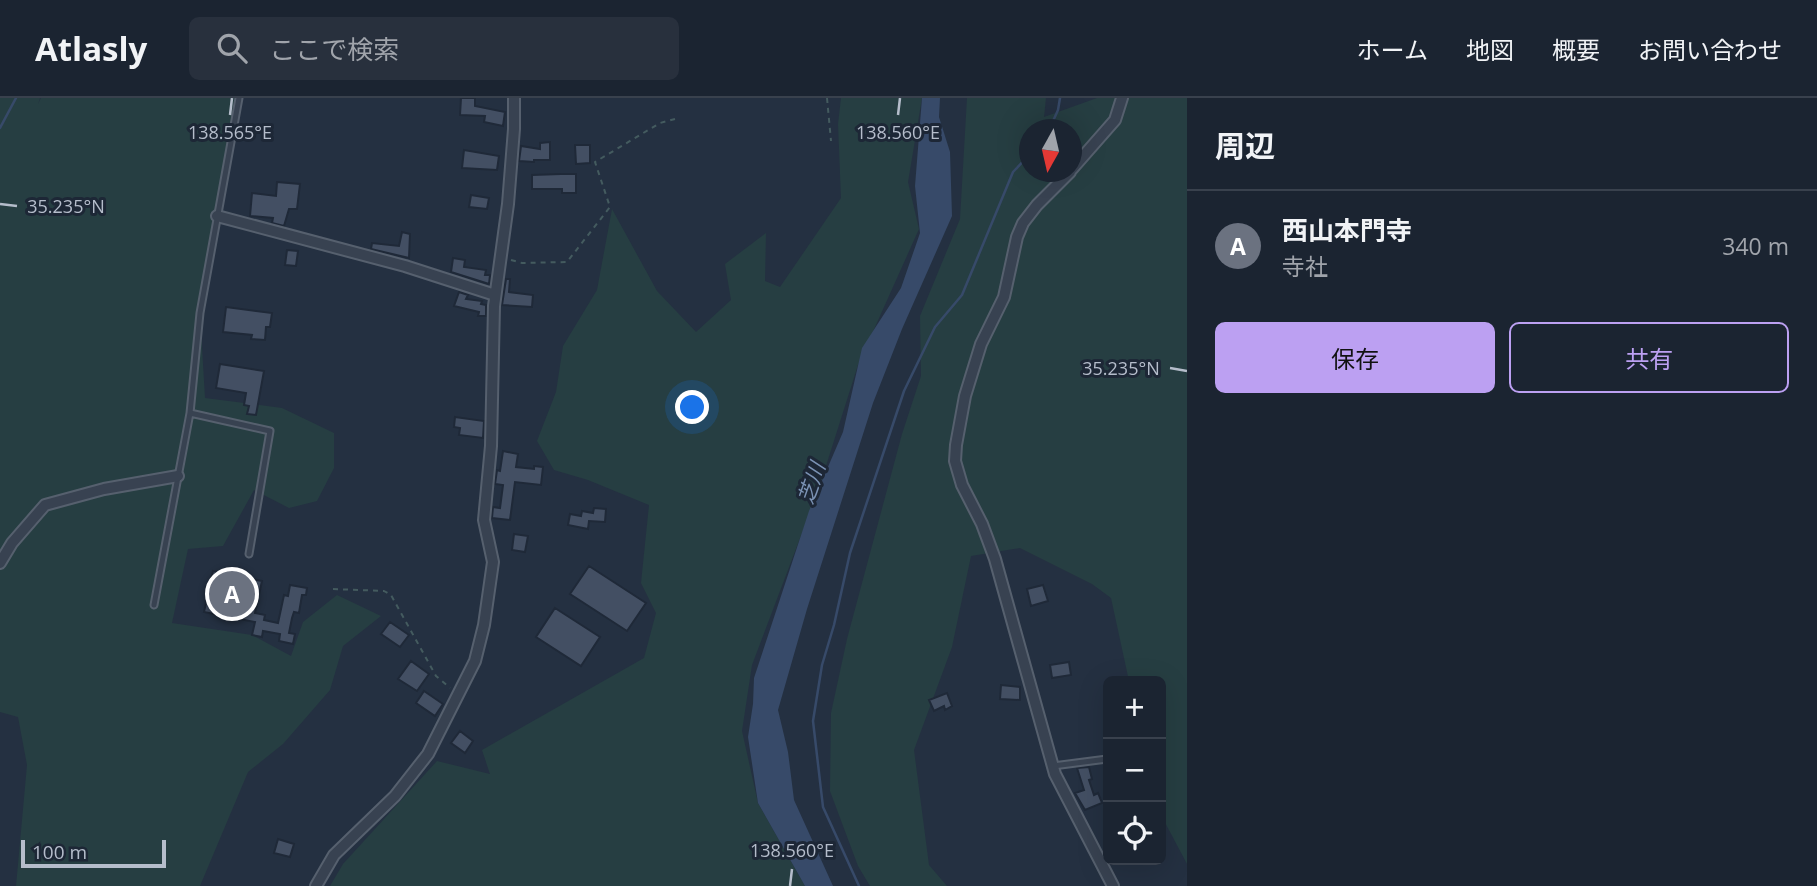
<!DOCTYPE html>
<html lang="ja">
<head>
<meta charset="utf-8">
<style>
	:root { --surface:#1b2431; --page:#28303d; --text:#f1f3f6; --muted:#a0a4ab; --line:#39414d; --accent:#bca0f2 }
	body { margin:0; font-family:"Open Sans","Noto Sans JP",sans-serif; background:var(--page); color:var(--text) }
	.controls { position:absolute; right:21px; bottom:21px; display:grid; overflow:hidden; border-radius:10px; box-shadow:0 7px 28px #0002 }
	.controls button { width:63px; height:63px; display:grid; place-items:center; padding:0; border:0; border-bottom:2px solid var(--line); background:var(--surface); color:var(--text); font:35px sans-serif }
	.compass { position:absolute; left:1019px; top:21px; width:63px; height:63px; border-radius:50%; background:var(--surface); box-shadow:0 7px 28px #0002; rotate:188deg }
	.scale { position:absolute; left:21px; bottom:18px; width:145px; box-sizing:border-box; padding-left:7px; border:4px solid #b5bdcb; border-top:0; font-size:19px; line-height:24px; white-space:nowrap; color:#b5bdcb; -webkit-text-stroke:5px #1d2736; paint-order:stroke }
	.you { position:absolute; left:693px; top:310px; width:24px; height:24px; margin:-18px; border:5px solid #fff; border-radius:50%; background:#1a73e8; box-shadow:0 0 0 10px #1a73e833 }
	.badge { display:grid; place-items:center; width:46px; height:46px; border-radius:50%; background:var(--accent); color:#fff; font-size:23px; font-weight:700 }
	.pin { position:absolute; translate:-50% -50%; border:4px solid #fff; box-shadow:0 2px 7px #0006 }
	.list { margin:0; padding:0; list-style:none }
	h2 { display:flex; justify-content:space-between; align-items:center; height:91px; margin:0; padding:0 28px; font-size:30px }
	h2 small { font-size:23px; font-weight:400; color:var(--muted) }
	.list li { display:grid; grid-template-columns:46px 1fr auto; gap:21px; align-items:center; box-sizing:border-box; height:112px; padding:0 28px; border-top:2px solid var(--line) }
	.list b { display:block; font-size:26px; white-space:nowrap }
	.list p { margin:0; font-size:23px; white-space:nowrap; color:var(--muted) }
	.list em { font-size:23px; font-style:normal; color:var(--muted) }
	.actions { display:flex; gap:14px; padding:21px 28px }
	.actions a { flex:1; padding:16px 0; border:2px solid var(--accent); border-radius:10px; text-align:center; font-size:24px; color:var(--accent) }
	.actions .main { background:var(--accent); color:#111 }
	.icon { flex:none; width:38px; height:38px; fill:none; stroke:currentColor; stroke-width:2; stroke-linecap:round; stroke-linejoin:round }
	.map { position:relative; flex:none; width:1187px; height:788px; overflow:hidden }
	header { display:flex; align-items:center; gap:42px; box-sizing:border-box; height:98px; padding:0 35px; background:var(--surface); border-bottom:2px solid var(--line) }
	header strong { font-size:33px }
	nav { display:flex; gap:38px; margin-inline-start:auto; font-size:24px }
	.search { width:490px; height:63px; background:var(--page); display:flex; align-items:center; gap:18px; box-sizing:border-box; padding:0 24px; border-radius:10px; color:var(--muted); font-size:26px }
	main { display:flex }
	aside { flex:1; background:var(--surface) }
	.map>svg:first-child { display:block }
	.green { fill:#263e42; fill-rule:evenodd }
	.water { fill:#374a69 }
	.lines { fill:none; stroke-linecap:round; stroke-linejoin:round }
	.stream { stroke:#374a69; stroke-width:2.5 }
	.building { fill:#434f63; stroke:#1f2938; stroke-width:2 }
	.lane-casing { stroke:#56606e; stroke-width:9 }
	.street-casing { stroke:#56606e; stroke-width:14 }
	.path { stroke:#445b5f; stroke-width:2; stroke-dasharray:5 5; stroke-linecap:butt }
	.lane { stroke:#384251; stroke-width:5 }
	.street { stroke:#384251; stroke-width:10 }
	.ticks { fill:none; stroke:#b5bdcb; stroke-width:2.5 }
	.labels { text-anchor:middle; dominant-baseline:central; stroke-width:6; stroke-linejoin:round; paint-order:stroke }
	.water-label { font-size:21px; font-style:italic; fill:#7b92b4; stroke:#1d2736 }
	.ticks-label { font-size:18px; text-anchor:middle; fill:#b5bdcb; stroke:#1d2736; stroke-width:6; stroke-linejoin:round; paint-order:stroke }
</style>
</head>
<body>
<header>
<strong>Atlasly</strong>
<div class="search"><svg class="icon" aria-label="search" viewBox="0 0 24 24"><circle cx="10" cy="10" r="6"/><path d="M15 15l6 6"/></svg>ここで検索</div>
<nav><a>ホーム</a><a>地図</a><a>概要</a><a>お問い合わせ</a></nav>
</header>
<main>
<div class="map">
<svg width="1187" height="788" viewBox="0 0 1187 788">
	<rect width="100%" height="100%" fill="#243041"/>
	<path class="green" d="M0,0H40L38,6L41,0H239L200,215L205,300L282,310L334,335V370L317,403L289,410L254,392L223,448L188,451L172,525L252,537L291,558L303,524L337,497L381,518L343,548L330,592L283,646L248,674L200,788H16L27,667L18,619L0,614Z
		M841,0H922L908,84L919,131L858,267L819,390L752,567L742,633L758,705L805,788H330L343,766L437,663L490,676L482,652L644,560L656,515L641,485L649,407L588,382L554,372L537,343L556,294L563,248L597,192L612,111L657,193L696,234L731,202L725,166L766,135L765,183L780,189L841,100L838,26Z
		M967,0H1046L1044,19L1097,0H1187V766L1161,717V583H1129L1111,500L1092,486L1020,450L971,458L952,549L914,652L929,767L947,788H870L858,768L830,693L831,615L847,541L902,336L921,278L920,218L960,121ZM1030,32H1072V74H1030Z"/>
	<path class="water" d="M922,0H940L939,19L950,54L952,118L902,231L873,305L807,511L778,612L788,654L794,702L833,788H805L758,705L748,639L753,606L754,580L809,413L843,334L862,250L901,190L920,135L915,88Z"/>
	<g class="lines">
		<path class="stream" d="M0,30L16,0
			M1049,32L1058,12L1060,0
			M859,788L823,709L813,623L822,567L834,527L850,455L904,293L935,229L962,197L1013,74L1030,56"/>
	</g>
	<path class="building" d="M461,0H475V8L505,14L503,28L484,24L485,18L460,17Z
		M550,44V62H534V64L519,63L521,48L540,51V45Z
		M575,47H590V65L576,66Z
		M464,52L499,58L497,72L462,70Z
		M561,76H576V95H562V91H532V77Z
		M277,84L300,86L297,111H289L284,128L272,125L273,120L250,118L252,95L276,98Z
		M471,97L489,100L487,111L469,109Z
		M402,134L410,136L409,160L371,151L372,145L399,148Z
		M287,152L298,153L296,168L285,167Z
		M453,160L465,162L464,169L486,172L485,177H490L489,186L451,174Z
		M506,181H510L509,194L533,197L532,209L502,207Z
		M459,194L468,197L466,201L482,203L481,206L486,207V218H478L479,214L454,208Z
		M226,209L272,215L270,229H266L265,242L251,241L252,237L223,234Z
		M220,266L264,273L256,317L247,316L249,308L244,307L246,295L216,290Z
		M455,319L484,323L483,340L459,337L460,330L454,329Z
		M503,353L518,356L516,369L534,371V368L543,369L541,387L515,384L510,422L492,420L493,409L500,410L503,387L495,386L497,372L500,373Z
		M594,410L606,411L605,424L589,423L588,431L568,427L570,416L581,418L582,413L593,415Z
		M514,436L528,438L525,454L512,452Z
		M589,468L646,505L627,533L570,496Z
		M213,473L262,483L255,515L265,517L264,522L278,525L284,497L288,498L290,487L307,490L306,497H302L299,515L294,514L292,520L289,535L295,536L293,546L279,543L280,536L263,533L262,539L252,537L255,524L204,514Z
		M1043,487L1048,503L1031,508L1027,491Z
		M555,510L600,539L581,568L536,539Z
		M390,524L409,537L400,549L381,536Z
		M411,563L429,576L417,593L398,581Z
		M1069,564L1071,577L1052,580L1050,567Z
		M1001,587L1020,589V602L1000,601Z
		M424,593L443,606L435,618L416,605Z
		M947,595L952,608L945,612L944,608L934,613L929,602Z
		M460,633L473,643L465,655L451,645Z
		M1089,669L1092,681L1089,682L1094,697L1098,695L1102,705L1085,712L1075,695L1084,692L1077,670Z
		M278,741L294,746L290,759L274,755Z"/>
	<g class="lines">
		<g class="lane-casing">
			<path id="lane" d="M190,315L270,333L249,456
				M154,507L190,315L200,215L239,0
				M1053,668L1107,661"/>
		</g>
		<g class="street-casing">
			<path id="street" d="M1072,71L1115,22L1122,0
				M1070,74L1037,107L1023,125L1017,139L1004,199L981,246L965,298L956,347L955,363L962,387L982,426L995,461L1055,676L1113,788
				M217,118L405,168L495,197
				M0,465L12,445L45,407L104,391L178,378
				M316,788L334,757L395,698L428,656L475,563L484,527L493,464L484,422L491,348L494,208L508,106L514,31V0"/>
		</g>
		<path class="path" d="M827,0L831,43
			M511,162L522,165L567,164L610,109L595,64L660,25L675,21
			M333,491L384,493L391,497L436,578L450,590"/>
		<use href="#lane" class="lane"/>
		<use href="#street" class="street"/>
	</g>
	<path class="ticks" d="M230,17L232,0M898,17L900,0M0,106L17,108M1170,270L1187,273M790,788L792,771"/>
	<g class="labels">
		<g class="water-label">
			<text transform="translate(811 385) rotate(-71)">芝川</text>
		</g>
	</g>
	<g class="ticks-label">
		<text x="230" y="41">138.565°E</text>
		<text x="898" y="41">138.560°E</text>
		<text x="66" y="115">35.235°N</text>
		<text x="1121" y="277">35.235°N</text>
		<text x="792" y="759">138.560°E</text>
	</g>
</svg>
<div class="controls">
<button>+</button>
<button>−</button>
<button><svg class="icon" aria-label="locate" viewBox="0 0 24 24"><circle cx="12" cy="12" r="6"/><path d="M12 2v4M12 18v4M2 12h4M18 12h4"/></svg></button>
</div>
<svg class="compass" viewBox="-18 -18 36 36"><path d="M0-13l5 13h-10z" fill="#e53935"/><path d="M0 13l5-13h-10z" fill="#a0a4ab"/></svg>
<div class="scale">100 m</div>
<div class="you"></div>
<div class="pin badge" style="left:232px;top:496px;background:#6b7280">A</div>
</div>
<aside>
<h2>周辺<small></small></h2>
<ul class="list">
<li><span class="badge" style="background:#6b7280">A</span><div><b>西山本門寺</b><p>寺社</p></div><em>340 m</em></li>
</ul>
<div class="actions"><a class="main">保存</a><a>共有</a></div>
</aside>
</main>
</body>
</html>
